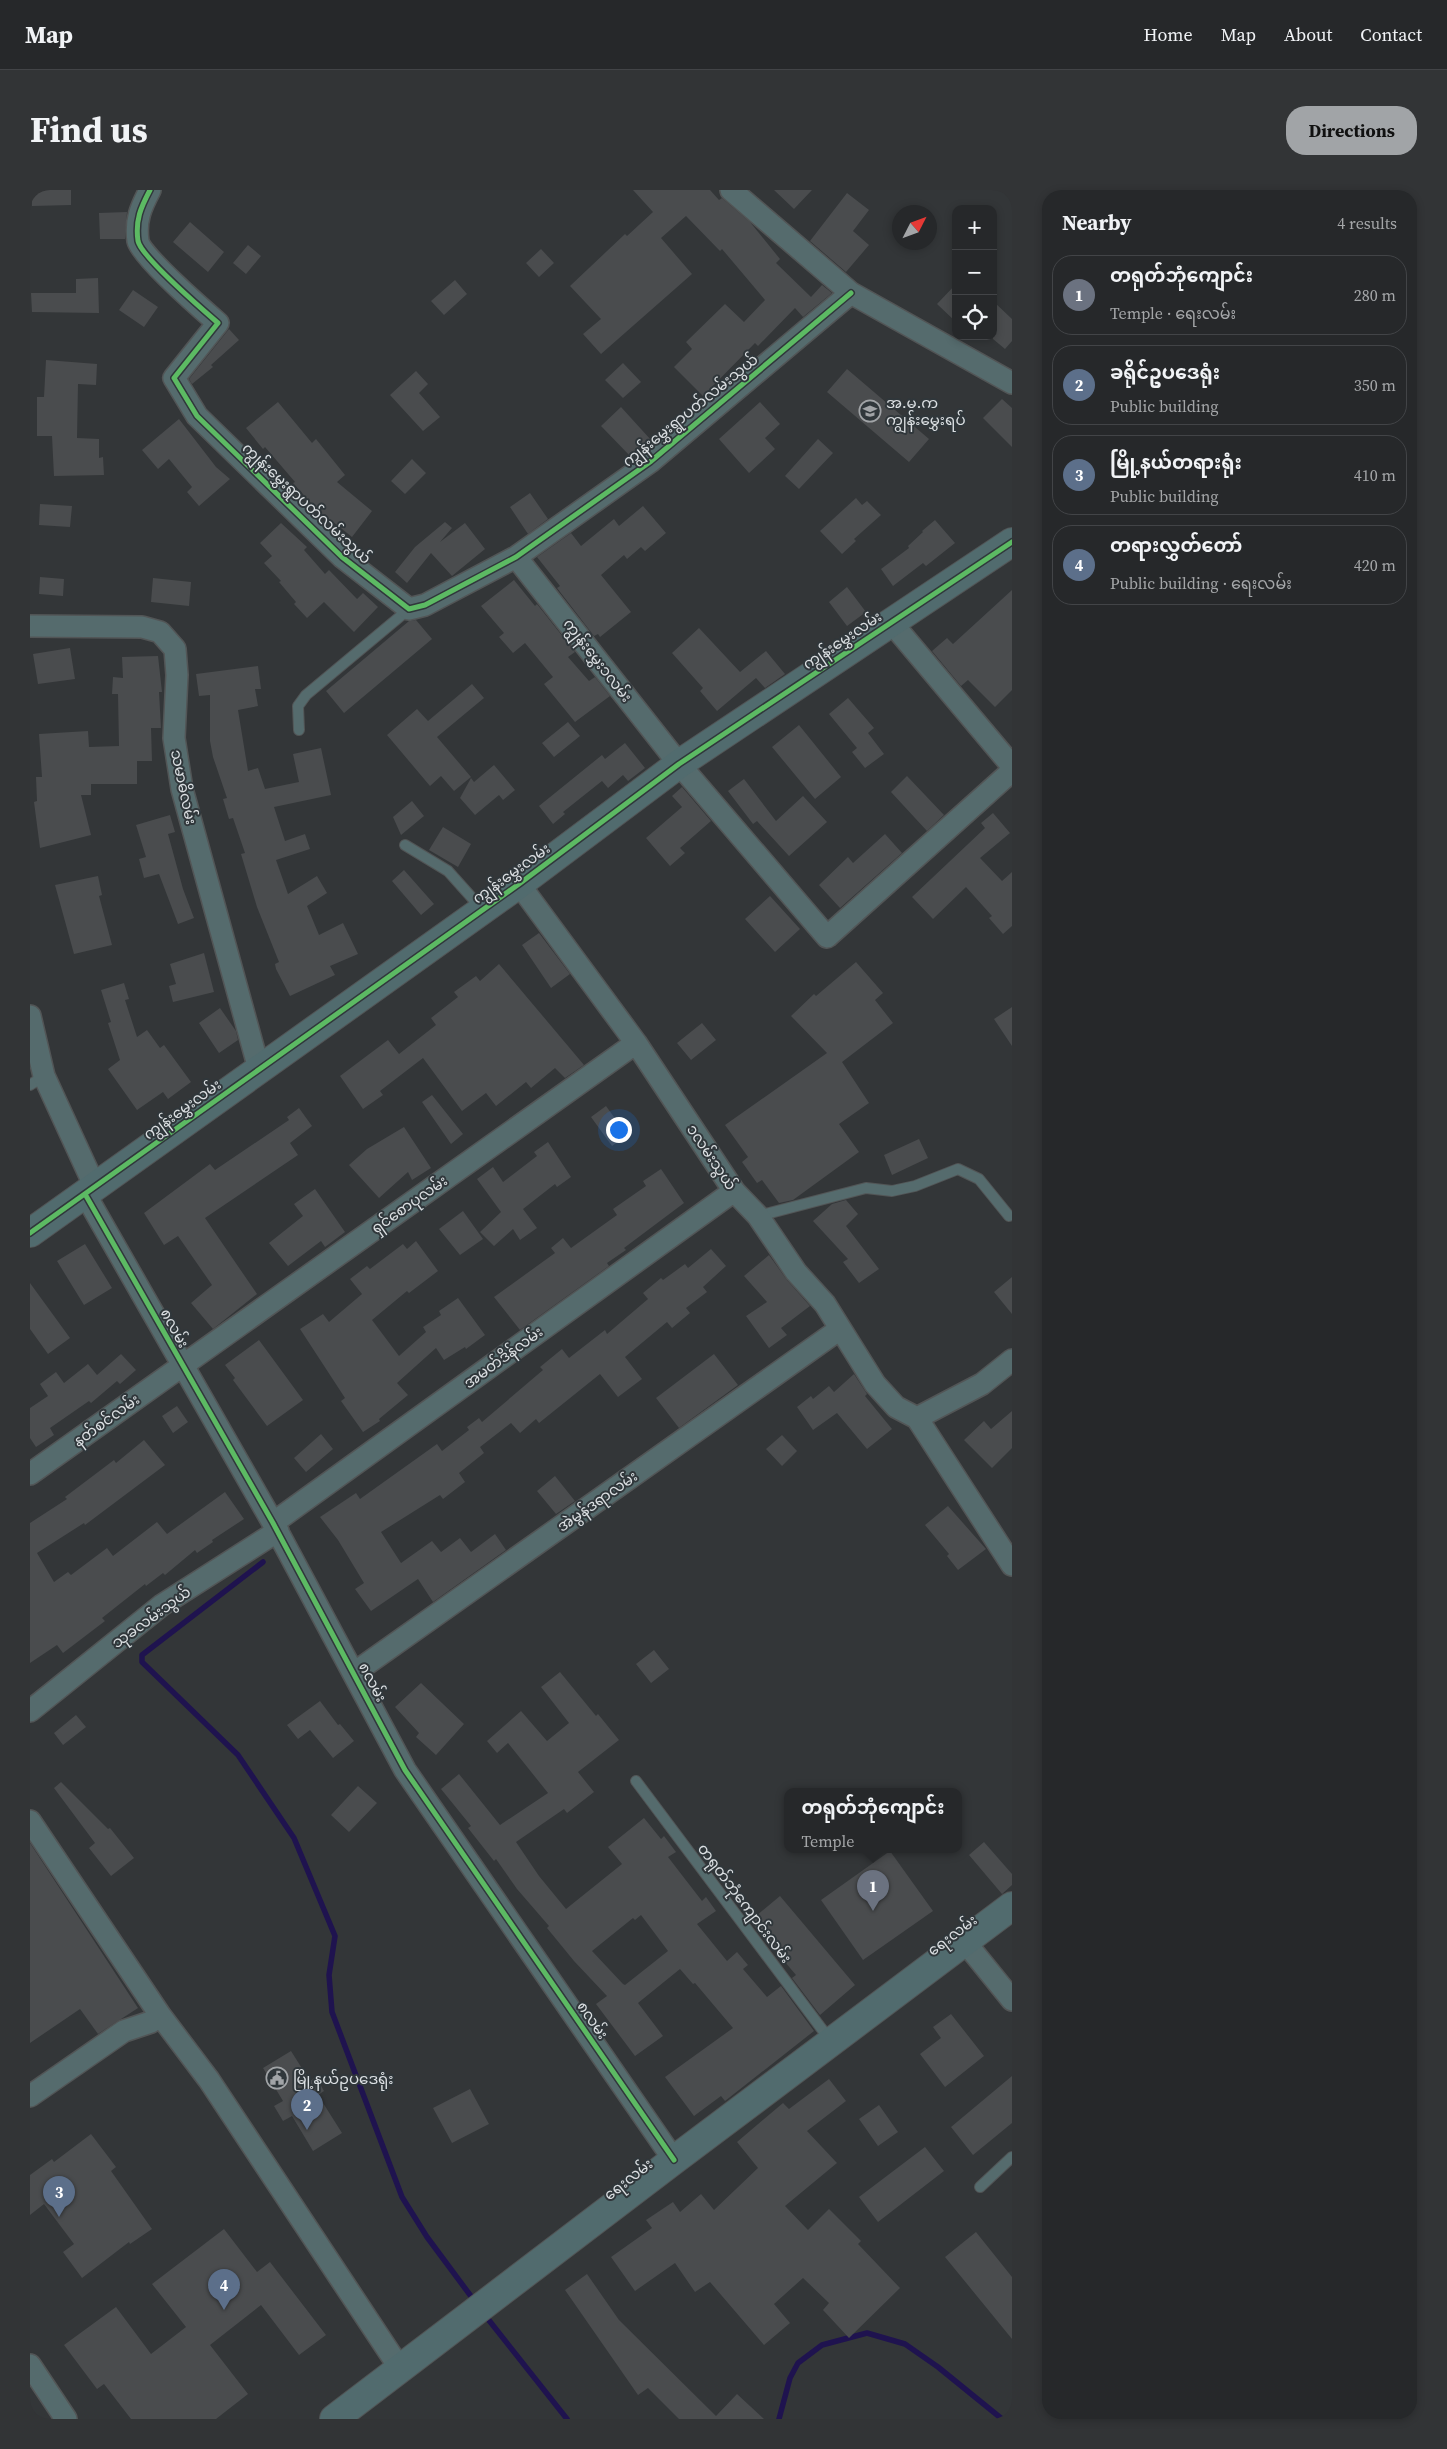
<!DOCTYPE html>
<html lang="en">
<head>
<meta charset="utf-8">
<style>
	:root { --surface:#26282a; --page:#323436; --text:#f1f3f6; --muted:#a4a6a8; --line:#424447; --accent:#a1a4a7 }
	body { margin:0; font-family:"Source Serif 4","Noto Sans Myanmar",serif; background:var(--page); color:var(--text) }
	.controls { position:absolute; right:15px; top:15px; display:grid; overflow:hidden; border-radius:10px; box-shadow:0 2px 8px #0003 }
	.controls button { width:45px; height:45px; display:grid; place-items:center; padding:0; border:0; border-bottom:1px solid var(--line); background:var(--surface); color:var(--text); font:25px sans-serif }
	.compass { position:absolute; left:862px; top:15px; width:45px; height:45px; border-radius:50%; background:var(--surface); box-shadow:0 2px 8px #0003; rotate:48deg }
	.you { position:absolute; left:588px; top:939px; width:18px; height:18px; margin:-12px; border:4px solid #fff; border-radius:50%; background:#1a73e8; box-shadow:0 0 0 8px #1a73e833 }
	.badge { display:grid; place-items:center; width:32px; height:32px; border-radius:50%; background:var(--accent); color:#fff; font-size:16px; font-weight:700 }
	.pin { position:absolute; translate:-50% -41px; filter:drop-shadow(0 1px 2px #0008) }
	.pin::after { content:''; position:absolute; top:26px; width:18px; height:15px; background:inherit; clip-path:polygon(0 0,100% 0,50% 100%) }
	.popup { position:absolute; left:754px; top:1598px; width:178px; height:65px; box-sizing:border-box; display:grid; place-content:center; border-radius:10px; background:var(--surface); filter:drop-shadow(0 1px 4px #0005); font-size:16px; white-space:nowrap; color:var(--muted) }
	.popup b { font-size:19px; color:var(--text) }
	.popup::after { content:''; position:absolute; left:50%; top:100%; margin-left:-10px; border:10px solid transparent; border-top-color:var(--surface) }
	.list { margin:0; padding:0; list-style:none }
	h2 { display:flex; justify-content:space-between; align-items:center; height:65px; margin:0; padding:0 20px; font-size:21px }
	h2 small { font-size:16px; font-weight:400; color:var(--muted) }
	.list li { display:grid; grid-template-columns:32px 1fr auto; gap:15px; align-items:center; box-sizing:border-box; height:80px; margin:0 10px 10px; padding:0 10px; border:1px solid var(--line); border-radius:20px }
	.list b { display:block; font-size:19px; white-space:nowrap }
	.list p { margin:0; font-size:16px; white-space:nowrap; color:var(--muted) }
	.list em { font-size:16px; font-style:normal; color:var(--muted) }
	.icon { flex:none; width:28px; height:28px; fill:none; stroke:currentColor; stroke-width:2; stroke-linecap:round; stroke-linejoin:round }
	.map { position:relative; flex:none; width:982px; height:2229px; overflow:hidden; border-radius:20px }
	header { display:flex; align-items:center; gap:30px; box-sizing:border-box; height:70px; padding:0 25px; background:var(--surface); border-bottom:1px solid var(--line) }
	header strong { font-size:24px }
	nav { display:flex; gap:28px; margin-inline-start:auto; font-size:18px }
	.intro { display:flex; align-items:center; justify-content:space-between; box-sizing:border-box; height:120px; padding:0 30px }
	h1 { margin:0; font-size:35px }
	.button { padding:12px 22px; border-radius:20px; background:var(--accent); color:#111; font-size:18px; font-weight:700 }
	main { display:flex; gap:30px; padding:0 30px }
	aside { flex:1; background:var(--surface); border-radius:20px; box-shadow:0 2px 8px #0003 }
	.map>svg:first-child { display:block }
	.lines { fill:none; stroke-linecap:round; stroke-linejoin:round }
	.stream { stroke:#1f134f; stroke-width:5.5 }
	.building { fill:#4a4c4e; fill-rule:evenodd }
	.lane-casing { stroke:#525556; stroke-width:12 }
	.street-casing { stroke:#525556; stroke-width:24 }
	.secondary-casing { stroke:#525556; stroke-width:30 }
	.lane { stroke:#556b6d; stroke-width:10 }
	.street { stroke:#556b6d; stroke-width:21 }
	.secondary { stroke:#516b6e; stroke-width:28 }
	.cycleway-casing { stroke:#30373b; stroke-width:8 }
	.cycleway { stroke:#5cba63; stroke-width:5 }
	.labels { text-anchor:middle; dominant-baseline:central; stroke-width:4; stroke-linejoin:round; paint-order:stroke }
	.poi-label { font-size:15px; fill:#dce0e3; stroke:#30373b; text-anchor:start }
	.street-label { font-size:15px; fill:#dce0e3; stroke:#30373b }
</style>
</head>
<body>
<header>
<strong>Map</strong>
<nav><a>Home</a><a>Map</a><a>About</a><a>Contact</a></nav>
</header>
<div class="intro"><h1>Find us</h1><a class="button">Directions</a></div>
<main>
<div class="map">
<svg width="982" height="2229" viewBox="0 0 982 2229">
	<rect width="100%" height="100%" fill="#333638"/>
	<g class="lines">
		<path class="stream" d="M233,1372L112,1465V1472L208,1565L264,1648L305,1746L299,1785L302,1822L372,2007L397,2047L446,2113
			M454,2124L537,2229
			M749,2229L760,2188L768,2173L792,2155L837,2143L875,2154L908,2177L972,2229"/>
	</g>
	<path class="building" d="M2,0H41V15L2,16Z
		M603,0H680L689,10L692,8L720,32L750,69L746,73L781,107L792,95L802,103L773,127L765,118L728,156L725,153L673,206L644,177L662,159L656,152L695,114L714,132L735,110L692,59L690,61L656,26L631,48L662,84L571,164L553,144L571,129L540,96L595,44L597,46L623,22Z
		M744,0H782L764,19Z
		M817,3L839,20L823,41L839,55L816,82L780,51Z
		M97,22L95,49H70L69,23Z
		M160,32L194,62L178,82L143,52Z
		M218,55L231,66L216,84L203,73Z
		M511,59L524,73L509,87L496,73Z
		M68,88L69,123L2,122L1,103H46V89Z
		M425,90L437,104L414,125L401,111Z
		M926,94V132L907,114Z
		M103,100L128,117L114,137L89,120Z
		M963,111L982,129V151L975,159L963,149Z
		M199,139L209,150L181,175L183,177L162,194L159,189Z
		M16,170L67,174L66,195L48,194L47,248L69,249V268L73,267L74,285L24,286L22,246H7V207H14Z
		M593,173L611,192L593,208L575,190Z
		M817,179L899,249L879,272L797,202Z
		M386,181L398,194L389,203L410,227L393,241L360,205Z
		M972,209L982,218V257L953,228Z
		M248,212L282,253L286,249L315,285L307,292L342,321L322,347L302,331L299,333L263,293L265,292L235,257L233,259L216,238Z
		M730,212L750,234L735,248L745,259L719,283L689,249Z
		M591,217L621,250L602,268L571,236Z
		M149,229L186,277L200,289L169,316L157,302L162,297L139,269L128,279L112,260Z
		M788,249L803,263L769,299L755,286Z
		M382,269L396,283L375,304L361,291Z
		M500,303L518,329L498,344L480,317Z
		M826,308L832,315L837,311L851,325L824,349L826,351L812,364L790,341Z
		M10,314L42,316L40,337L9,335Z
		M613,316L636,343L615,361L611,357L597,369L594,365L571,385L601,422L570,447L568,444L564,446L527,398L530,396L507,367L541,343L551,356L584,329L589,336Z
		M905,330L925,353L896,376L893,373L863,396L851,379L879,358L878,356L893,342L892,341Z
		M415,332L422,338L410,352L435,333L455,359L422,386L401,363L377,393L365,382L385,357Z
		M251,333L277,357L274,360L295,384L299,380L327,409L333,403L348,417L324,442L294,412L277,428L264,414L266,412L249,392L251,391L234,373L242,366L230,353Z
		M10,387L34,389L33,406L9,404Z
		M123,388L161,392L159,416L121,412Z
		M484,390L505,416L507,414L545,462L538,467L559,491L565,487L580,506L545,532L514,494L523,487L495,453L483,463L469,447L474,443L451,416Z
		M817,397L836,422L817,436L799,412Z
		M982,400V500L965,517L938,490L931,496L902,461L917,448L923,454Z
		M386,430L402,449L314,523L296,501L379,431Z
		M669,438L710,482L736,461L755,484L735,498L726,488L687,521L670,501L673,498L642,463Z
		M40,458L45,489L8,494L3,464Z
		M128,466L132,502H129L131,538H121L122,571H107V594H61V605H51L61,645L10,658L4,612L7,611L6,587H12L9,544L58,541L59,557L89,556L88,504H82L83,487L93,488L92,467Z
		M228,476L231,499H225L228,516L208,520L218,581L228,578L235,599L269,592L263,564L291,558L301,605L244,617L255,651L275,644L280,659L246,670L258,704L287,686L297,703L277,716L289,745L313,733L328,764L300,776L305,785L260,806L246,779L245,774L249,772L227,717L211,664L215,663L203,628L199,629L193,609L197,608L183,567L180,551V505L169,506L166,484Z
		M442,494L454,508L407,547L441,587L424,601L411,586L400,596L357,545L387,519L398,531Z
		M818,508L844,538L838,543L854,564L835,578L822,562L827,558L799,524Z
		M538,532L550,546L524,567L512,553Z
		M769,535L811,587L785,609L742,557Z
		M595,553L615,578L598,591L593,585L578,598L572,591L533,622L535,624L523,634L509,616L572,565L575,569Z
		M464,575L485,600L473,610L469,605L445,625L430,608L441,588L444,592Z
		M877,586L914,625L897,641L861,602Z
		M714,589L746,631L773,606L797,632L759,666L727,631L723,634L698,601Z
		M652,597L681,631L650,658L655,663L640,676L616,648L652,617L642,606Z
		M382,611L394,626L371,645L363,627Z
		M963,623L980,643L950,668L972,691L982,682V736L973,744L959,728L962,726L936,697L903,729L882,707L955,638L951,633Z
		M140,625L145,642L138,644L153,699L164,728L148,734L129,684L114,688L109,669L116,667L106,635Z
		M413,637L441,654L428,677L399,660Z
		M855,644L872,663L810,718L789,695L818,667L823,673Z
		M374,680L404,714L391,725L362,691Z
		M68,686L72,705L69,706L82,755L44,764L25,695Z
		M740,706L770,739L745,762L715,729Z
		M509,743L540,784L521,798L492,755Z
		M174,763L184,802L143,812L139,796L146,794L140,774Z
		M826,772L853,803L845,810L863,833L812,872L839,913L809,934L829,962L763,1010L749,1013L732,990L727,993L712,972L718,967L695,935L797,863L761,826L784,804L786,806Z
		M469,774L554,875L535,888L525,878L501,898L496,892L466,916L456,903L432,921L393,868L350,901L353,905L333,919L310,886L358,850L369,864L406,835L401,828L428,807L424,802L446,786L450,791Z
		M94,793L99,809L95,810L107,847L117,840L130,858L134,855L161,892L138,909L133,902L107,920L78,879L90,870L78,833L81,832L71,800Z
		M982,817V856L964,829Z
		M190,818L206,841L208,850L189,863L169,833Z
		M672,833L686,850L661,870L647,853Z
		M402,905L433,944L421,954L392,912Z
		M576,916L597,945L582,956L561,927Z
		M269,918L282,936L260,953L268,965L175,1028L227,1104L183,1139L161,1113L182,1095L148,1046L134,1055L114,1023L180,974L185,980L259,930L257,927Z
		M374,937L401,978L382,990L378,982L349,1008L319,975L337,959Z
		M889,949L898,968L862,985L854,965Z
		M518,952L541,987L527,997L525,994L493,1019L507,1038L490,1050L483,1039L464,1056L450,1042L471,1022L447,989L463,977L473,992L507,966L504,962Z
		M631,979L654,1013L594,1058L596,1060L577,1073L579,1076L490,1140L464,1107L525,1063L521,1058L533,1048L541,1058L587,1025L583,1019L616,996L613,991Z
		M285,999L315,1042L295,1057L291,1051L258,1076L239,1053L273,1026L264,1014Z
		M816,1010L828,1024L816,1036L849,1079L829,1093L813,1072L818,1069L783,1031L802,1014Z
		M433,1021L453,1049L430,1065L409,1039Z
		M386,1051L408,1081L379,1103L377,1101L342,1130L369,1166L396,1142L393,1137L411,1125L409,1121L428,1108L455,1145L436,1159L435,1157L414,1170L406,1158L367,1193L378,1205L349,1229L350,1231L333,1242L311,1211L315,1208L270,1139L293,1124L299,1132L332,1104L320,1089L337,1076L340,1079L373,1054L377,1059Z
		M55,1054L82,1098L54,1115L27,1071Z
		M681,1059L696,1076L673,1097L677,1102L656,1118L660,1123L642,1138L637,1132L595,1167L612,1189L588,1207L570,1184L509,1233L506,1229L490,1243L481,1233L450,1257L454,1263L429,1283L435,1292L413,1309L410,1305L351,1342L371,1373L402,1351L411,1362L430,1348L441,1362L465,1344L476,1360L403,1412L388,1389L341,1421L325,1399L334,1393L308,1350L290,1327L326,1303L330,1309L407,1254L412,1261L439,1240L437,1237L449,1228L452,1232L513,1180L510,1177L532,1159L539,1168L575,1140L577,1144L618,1109L613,1103L631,1088L633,1090L655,1074L658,1078Z
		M739,1065L757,1090L780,1116L751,1138L757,1145L739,1158L716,1126L737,1112L714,1086Z
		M982,1087V1124L964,1102Z
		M0,1093L40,1148L18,1164L0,1139Z
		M229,1150L273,1210L237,1236L203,1190L205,1188L195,1175Z
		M91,1164L106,1180L90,1194L87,1191L61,1213L59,1211L20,1238L24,1245L6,1257L0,1248V1218L18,1206L10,1194L26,1182L34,1193L58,1174L67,1185Z
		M684,1164L708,1195L649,1238L626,1208Z
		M824,1184L837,1204L835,1206L862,1239L837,1259L807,1223L783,1240L767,1217L781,1206L783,1209L799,1196L804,1202Z
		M147,1216L158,1232L143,1243L132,1226Z
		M982,1221V1258L962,1278L934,1250L954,1231L961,1239Z
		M291,1244L303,1259L276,1282L264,1268Z
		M752,1245L767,1261L752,1276L736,1259Z
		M114,1250L135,1275L55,1335L54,1333L7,1363L24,1392L38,1382L41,1385L77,1358L83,1366L127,1332L137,1344L195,1302L214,1329L182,1350L183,1352L167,1363L165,1360L135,1385L133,1383L116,1396L115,1394L72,1428L75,1431L33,1463L27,1455L0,1473V1333L37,1309L35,1307L84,1270L86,1273Z
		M525,1286L545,1311L526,1324L507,1301Z
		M918,1316L956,1359L928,1380L917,1366L919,1364L895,1335Z
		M624,1460L639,1479L621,1493L606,1474Z
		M530,1482L566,1526L568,1524L589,1550L548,1582L564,1602L537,1623L534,1619L486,1652L509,1686L536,1719L592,1674L578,1657L614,1628L631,1649L634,1646L646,1662L638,1667L672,1711L676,1707L686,1721L667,1734L697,1771L707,1762L718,1775L713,1779L737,1807L751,1796L784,1841L695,1911L691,1906L664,1926L635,1887L703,1838L665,1793L663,1794L650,1779L608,1813L633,1846L605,1866L566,1814L577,1806L544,1771L517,1738L519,1736L487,1699L466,1669L464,1671L438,1638L441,1636L411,1599L429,1584L470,1635L518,1603L478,1553L467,1563L457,1551L491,1521L517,1551L539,1533L511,1497ZM611,1725L638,1761L595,1795L593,1794L562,1761L603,1728L605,1730Z
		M391,1493L434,1534L406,1565L386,1547L389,1543L365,1517Z
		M290,1511L308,1535L310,1534L324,1551L303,1568L280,1540L268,1549L257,1535Z
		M46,1525L56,1537L33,1555L24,1543Z
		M31,1592L78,1639L80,1638L104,1668L81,1686L59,1658L65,1653L24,1598Z
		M328,1596L347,1613L319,1642L301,1625Z
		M954,1652L982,1684V1695L972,1704L939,1665Z
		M0,1653L108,1818L68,1844L50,1819L0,1853Z
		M860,1661L903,1721L833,1770L791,1710Z
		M750,1706L825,1795L790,1825L762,1788L766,1785L720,1731Z
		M921,1824L954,1866L915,1897L890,1864L911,1848L903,1837Z
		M261,1861L280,1891L286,1887L294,1901L288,1905L312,1943L283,1961L262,1926L253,1931L244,1916L253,1911L233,1878Z
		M982,1886V1933L943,1965L921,1937Z
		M799,1889L816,1911L777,1941L807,1973L755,2016L778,2040L799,2019L831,2051L828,2054L870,2098L819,2148L793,2120L799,2113L773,2088L744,2114L760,2133L734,2155L680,2092L665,2102L645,2073L605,2101L581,2067L622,2038L616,2030L643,2012L650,2022L671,2004L684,2020L728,1978L707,1952L753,1913L759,1919Z
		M440,1899L459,1934L422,1953L403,1918Z
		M849,1915L868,1942L848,1956L829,1929Z
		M61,1944L86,1977L81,1981L122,2039L100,2054L99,2052L52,2088L33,2062L44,2054L14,2014L0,2025V1985L22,1969L24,1972Z
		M895,1957L914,1981L848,2032L829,2007Z
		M194,2039L227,2082L240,2072L296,2145L269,2165L231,2115L180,2155L218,2204L186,2229H101L74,2194L67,2199L34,2155L86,2117L121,2164L156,2137L122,2094Z
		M946,2042L982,2087V2149L915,2067Z
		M557,2084L589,2130L686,2226L707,2204L734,2229H649L618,2198L608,2205L535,2100Z"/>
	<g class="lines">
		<g class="lane-casing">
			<path id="lane" d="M269,540L268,516L276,505L379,419
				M375,655L418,681L452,719
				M0,895L14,886
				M728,1026L836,998L862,1001L885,996L928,979L949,989L979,1026
				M606,1591L800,1850
				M950,1997L982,1967"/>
		</g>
		<g class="street-casing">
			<path id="street" d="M120,0C111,17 105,30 108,51C111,66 173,120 188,133L144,188L167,226L312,367L379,419L395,415L486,367L620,272L821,103
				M701,0L821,103L982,193
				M486,367L649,574L797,747L982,581
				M861,432L982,576
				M0,436L112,437L130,442L145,459L147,485L144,548L152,599L229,879
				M489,694L606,853L704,1001L728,1026L766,1082L795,1114L845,1194L866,1217L887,1228L982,1375
				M0,826L14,886L65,997
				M55,1004L243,1333L375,1580L644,1970
				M887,1228L952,1194L982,1170
				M0,1284L606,853
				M243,1333L704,1001
				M324,1483L810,1139
				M0,1521L132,1415L248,1341
				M0,1631L130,1825
				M935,1752L982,1810
				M0,1906L94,1841L121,1832L130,1825L179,1890L371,2180
				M0,2175L36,2229"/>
		</g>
		<g class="secondary-casing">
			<path id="secondary" d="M0,1043L489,694L649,574L982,352
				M304,2229L644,1970L982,1716"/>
		</g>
		<use href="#lane" class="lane"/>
		<use href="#street" class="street"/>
		<use href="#secondary" class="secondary"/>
		<g class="cycleway-casing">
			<path id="cycleway" d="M120,0C111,17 105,30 108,51C111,66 173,120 188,133L144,188L167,226L312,367L379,419L395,415L486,367L620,272L821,103
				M55,1004L243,1333L375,1580L644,1970
				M0,1043L489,694L649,574L982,352"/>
		</g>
		<use href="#cycleway" class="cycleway"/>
	</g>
	<defs>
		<g id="school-ring" transform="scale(1.125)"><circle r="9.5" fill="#30373b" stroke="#a1a4a7" stroke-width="1.5"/><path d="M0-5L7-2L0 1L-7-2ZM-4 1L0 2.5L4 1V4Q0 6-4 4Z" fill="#a1a4a7"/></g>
		<g id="civic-ring" transform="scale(1.125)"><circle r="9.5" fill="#30373b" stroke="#a1a4a7" stroke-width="1.5"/><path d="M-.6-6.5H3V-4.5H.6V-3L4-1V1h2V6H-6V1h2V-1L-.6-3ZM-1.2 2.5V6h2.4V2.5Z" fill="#a1a4a7"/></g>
	</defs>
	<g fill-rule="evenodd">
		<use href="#school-ring" x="840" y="221"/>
		<use href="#civic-ring" x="247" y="1888"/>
	</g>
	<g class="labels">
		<g class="poi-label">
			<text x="856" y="212">အ.မ.က<tspan x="856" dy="17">ကျွန်းမွှေးရပ်</tspan></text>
			<text x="263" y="1888">မြို့နယ်ဥပဒေရုံး</text>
		</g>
		<g class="street-label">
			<text transform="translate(660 220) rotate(-39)">ကျွန်းမွှေးရွာပတ်လမ်းသွယ်</text>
			<text transform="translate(277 313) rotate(43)">ကျွန်းမွှေးရွာပတ်လမ်းသွယ်</text>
			<text transform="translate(812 450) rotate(-34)">ကျွန်းမွှေးလမ်း</text>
			<text transform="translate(568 470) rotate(52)">ကျွန်းမွှေး၁လမ်း</text>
			<text transform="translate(154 597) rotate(78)">သမာဓိလမ်း</text>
			<text transform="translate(481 683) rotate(-36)">ကျွန်းမွှေးလမ်း</text>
			<text transform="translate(152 919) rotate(-36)">ကျွန်းမွှေးလမ်း</text>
			<text transform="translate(682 967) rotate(56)">၁လမ်းသွယ်</text>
			<text transform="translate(379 1014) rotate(-35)">ရှင်စောပုလမ်း</text>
			<text transform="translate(145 1138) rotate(61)">၈လမ်း</text>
			<text transform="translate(473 1167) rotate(-36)">အမတ်ဒိန်လမ်း</text>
			<text transform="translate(76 1230) rotate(-36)">နတ်စင်လမ်း</text>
			<text transform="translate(567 1311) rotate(-35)">အဲမွန်ဒရာလမ်း</text>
			<text transform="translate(121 1427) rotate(-36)">သုခလမ်းသွယ်</text>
			<text transform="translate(343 1492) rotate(62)">၈လမ်း</text>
			<text transform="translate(715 1713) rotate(53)">တရုတ်ဘုံကျောင်းလမ်း</text>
			<text transform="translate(922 1745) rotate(-37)">ရေးလမ်း</text>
			<text transform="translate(563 1830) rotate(55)">၈လမ်း</text>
			<text transform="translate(598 1989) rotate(-38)">ရေးလမ်း</text>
		</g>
	</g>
</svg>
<div class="controls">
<button>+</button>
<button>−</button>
<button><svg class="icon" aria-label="locate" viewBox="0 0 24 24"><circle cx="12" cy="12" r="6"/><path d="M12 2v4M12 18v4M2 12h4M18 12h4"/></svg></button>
</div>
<svg class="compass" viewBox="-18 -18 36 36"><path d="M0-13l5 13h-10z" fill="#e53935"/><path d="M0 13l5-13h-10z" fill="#a4a6a8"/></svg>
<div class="you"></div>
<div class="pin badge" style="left:843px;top:1721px;background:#6b7280">1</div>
<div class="popup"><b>တရုတ်ဘုံကျောင်း</b>Temple</div>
<div class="pin badge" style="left:277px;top:1940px;background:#5c6f8a">2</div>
<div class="pin badge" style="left:29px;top:2027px;background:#5c6f8a">3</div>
<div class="pin badge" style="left:194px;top:2120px;background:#5c6f8a">4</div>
</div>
<aside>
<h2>Nearby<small>4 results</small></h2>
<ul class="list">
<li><span class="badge" style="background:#6b7280">1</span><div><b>တရုတ်ဘုံကျောင်း</b><p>Temple · ရေးလမ်း</p></div><em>280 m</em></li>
<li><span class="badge" style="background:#5c6f8a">2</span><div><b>ခရိုင်ဥပဒေရုံး</b><p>Public building</p></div><em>350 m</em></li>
<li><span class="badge" style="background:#5c6f8a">3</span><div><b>မြို့နယ်တရားရုံး</b><p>Public building</p></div><em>410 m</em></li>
<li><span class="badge" style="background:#5c6f8a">4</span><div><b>တရားလွှတ်တော်</b><p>Public building · ရေးလမ်း</p></div><em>420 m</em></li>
</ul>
</aside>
</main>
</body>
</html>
